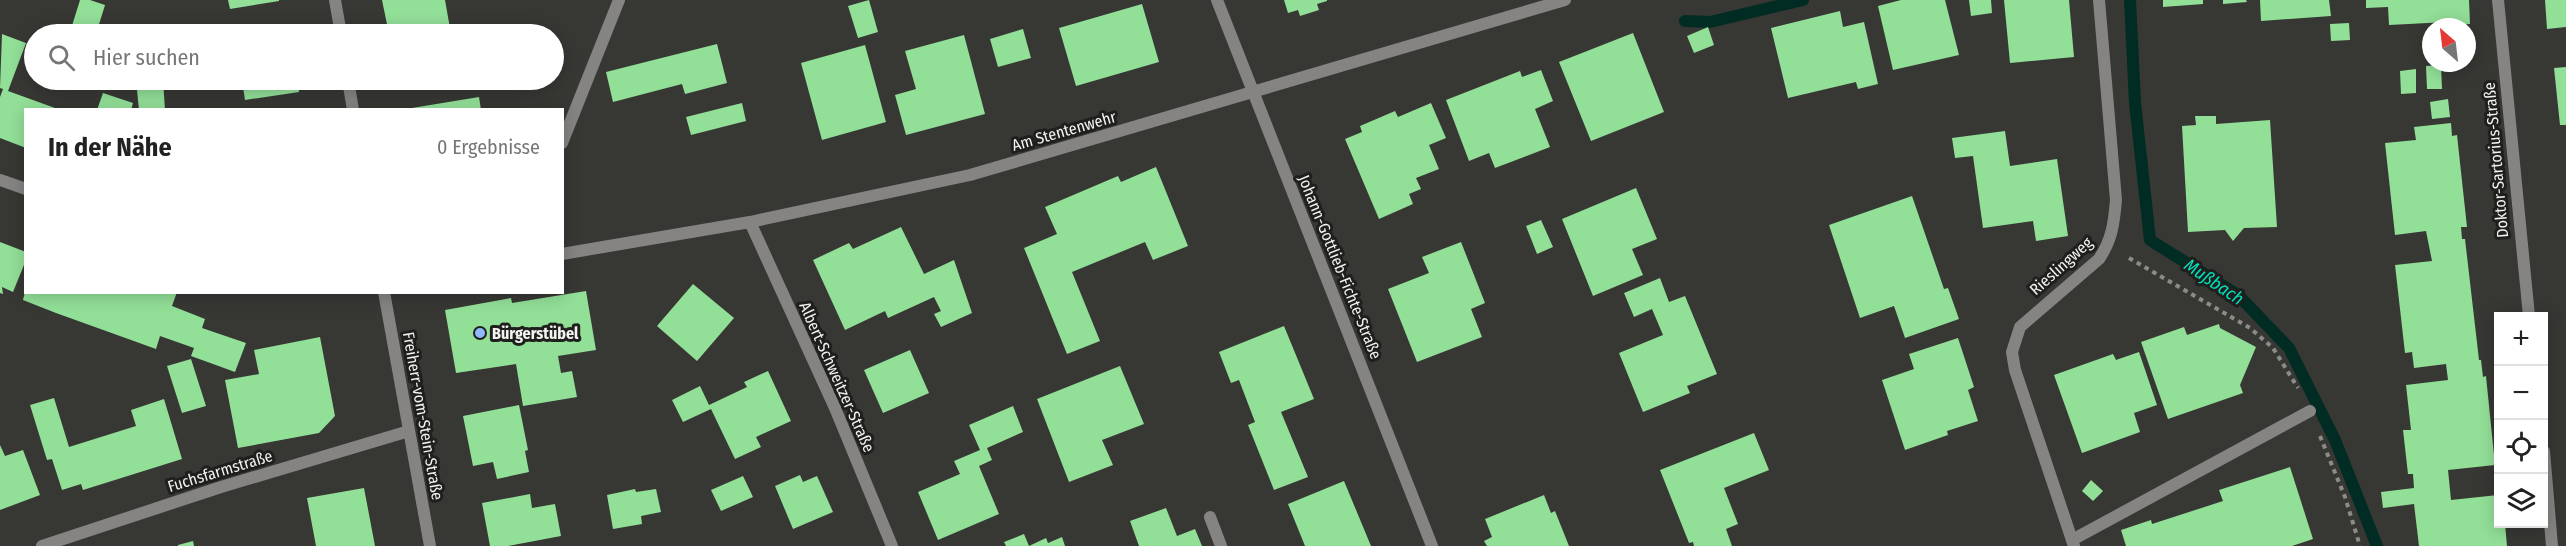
<!DOCTYPE html>
<html lang="de">
<head>
<meta charset="utf-8">
<style>
	:root { --surface:#fff; --page:#f2f2f2; --text:#222; --muted:#767676; --line:#e0e0e0 }
	body { margin:0; font-family:"Fira Sans Condensed",sans-serif; background:var(--page); color:var(--text) }
	.controls { position:absolute; right:18px; bottom:18px; display:grid; overflow:hidden; border-radius:0px; box-shadow:0 3px 15px #0003 }
	.controls button { width:54px; height:54px; display:grid; place-items:center; padding:0; border:0; border-bottom:2px solid var(--line); background:var(--surface); color:var(--text); font:30px sans-serif }
	.compass { position:absolute; left:2422px; top:18px; width:54px; height:54px; border-radius:50%; background:var(--surface); box-shadow:0 3px 15px #0003; rotate:332deg }
	.list { margin:0; padding:0; list-style:none }
	h2 { display:flex; justify-content:space-between; align-items:center; height:78px; margin:0; padding:0 24px; font-size:26px }
	h2 small { font-size:20px; font-weight:400; color:var(--muted) }
	.icon { flex:none; width:33px; height:33px; fill:none; stroke:currentColor; stroke-width:2; stroke-linecap:round; stroke-linejoin:round }
	.map { position:relative; flex:none; width:2566px; height:546px; overflow:hidden }
	.search { position:absolute; background:var(--surface); box-shadow:0 3px 15px #0003; left:24px; top:24px; width:540px; height:66px; display:flex; align-items:center; gap:15px; box-sizing:border-box; padding:0 21px; border-radius:33px; color:var(--muted); font-size:22px }
	.panel { position:absolute; background:var(--surface); box-shadow:0 3px 15px #0003; left:24px; top:108px; width:540px; height:186px; border-radius:0px }
	.map>svg:first-child { display:block }
	.lines { fill:none; stroke-linecap:round; stroke-linejoin:round }
	.stream { stroke:#002c23; stroke-width:12 }
	.building { fill:#92df98 }
	.path { stroke:#8b8c88; stroke-width:4; stroke-dasharray:4.5 4.5; stroke-linecap:butt }
	.service { stroke:#858482; stroke-width:12 }
	.minor { stroke:#858482; stroke-width:12 }
	.poi-dot { fill:#8fb8fd; stroke:#1f1f1d; stroke-width:2 }
	.labels { text-anchor:middle; dominant-baseline:central; stroke-width:6; stroke-linejoin:round; paint-order:stroke }
	.street-label { font-size:16px; fill:#f3f4f1; stroke:#1f1f1d }
	.poi-label { font-size:16px; font-weight:bold; fill:#f3f4f1; stroke:#1f1f1d; text-anchor:start }
	.water-label { font-size:18px; font-style:italic; fill:#00e1bb; stroke:#1f1f1d }
</style>
</head>
<body>
<div class="map">
<svg width="2566" height="546" viewBox="0 0 2566 546">
	<rect width="100%" height="100%" fill="#373834"/>
	<g class="lines">
		<path class="stream" d="M2130,0L2135,103L2150,240L2238,295L2289,348L2335,440L2377,546
			M1685,21L1710,22L1803,0"/>
	</g>
	<path class="building" d="M80,0H90L105,5L96,34H87L71,29Z
		M228,0H279V1L230,9Z
		M382,0H445L451,34H389Z
		M869,0L878,32L858,38L848,6Z
		M1284,0H1327V1L1317,4L1319,10L1300,16L1298,10L1288,13Z
		M1901,0H1945L1959,55L1893,70L1878,6Z
		M1969,0H1991L1992,13L1971,16Z
		M2004,0H2069L2074,57L2010,63Z
		M2163,0H2203V4L2163,7Z
		M2223,0H2246L2247,2L2223,4Z
		M2260,0H2329L2331,16L2261,21Z
		M2366,0H2469L2470,24L2448,25L2447,22L2389,25L2388,7L2366,8Z
		M2545,0H2566V27L2547,29Z
		M1142,4L1159,62L1076,86L1059,28Z
		M1840,11L1843,27L1864,22L1878,84L1858,89L1856,82L1788,98L1771,28Z
		M2349,23L2350,40L2331,41L2330,24Z
		M1708,27L1714,45L1694,53L1687,36Z
		M1023,29L1031,58L998,67L990,39Z
		M1633,33L1664,112L1591,141L1559,62Z
		M2,34L26,43L8,91L55,108L54,110H26V148L0,138V97L3,89L0,88Z
		M964,35L985,114L906,135L895,95L916,89L905,51Z
		M717,44L727,83L685,94L682,84L613,102L606,72Z
		M865,45L886,122L822,140L801,63Z
		M2441,65L2442,89H2427L2426,66Z
		M2566,67V125H2560L2554,68Z
		M2416,69V93L2401,94L2400,71Z
		M1541,70L1553,101L1535,109L1550,147L1495,168L1489,153L1469,161L1446,100L1520,71L1522,77Z
		M136,80H163L165,110H139Z
		M242,80H298L299,92L245,100Z
		M103,93L133,103L131,110H97Z
		M479,97L481,110H412V108Z
		M2448,99L2450,117L2432,119L2430,102Z
		M742,103L746,121L691,135L686,117Z
		M1431,103L1446,138L1429,145L1439,169L1416,178L1421,189L1409,194L1413,204L1379,219L1345,139L1362,132L1360,126L1395,111L1398,117Z
		M2195,116H2216V124L2270,120L2277,227L2244,228L2233,241L2225,230L2188,232L2182,126L2196,125Z
		M2451,123L2452,136L2457,135L2467,227H2461L2462,239H2465L2479,360H2481L2483,377L2486,376L2495,465L2448,470L2451,500L2498,495V524H2505L2507,546H2419L2414,504L2383,508L2381,492L2414,488L2413,474H2408L2403,430H2411L2406,385L2448,380L2446,364L2414,368L2412,352L2405,353L2395,265L2432,261L2426,231L2395,235L2385,143L2416,140L2414,127Z
		M2005,131L2010,166L2057,159L2068,236L2036,241L2033,221L1983,228L1973,156L1955,158L1952,138Z
		M1156,167L1188,246L1153,260L1145,242L1072,272L1100,341L1067,354L1024,248L1057,234L1045,207L1118,176L1121,182Z
		M1636,188L1657,239L1632,249L1643,275L1593,296L1562,219Z
		M1912,196L1944,289L1948,288L1959,319L1905,338L1894,306L1860,318L1829,225Z
		M1541,220L1553,247L1537,254L1526,226Z
		M901,227L924,274L954,260L972,313L941,327L934,314L941,311L934,297L888,318L885,311L845,330L813,260L849,243L853,249Z
		M0,242L26,252V260L13,292L2,287L3,294L0,293Z
		M1461,242L1485,303L1471,309L1482,337L1417,362L1388,289L1429,273L1422,257Z
		M1660,278L1669,302L1685,296L1717,374L1687,386L1690,393L1643,412L1619,353L1663,335L1652,309L1634,317L1624,293Z
		M693,284L734,318L697,361L657,326Z
		M586,291L596,350L558,356L561,373L572,371L577,397L523,406L516,364L456,373L445,310L511,298L512,303Z
		M25,292H177L172,306L205,319L202,328L246,343L235,372L191,356L194,348L160,336L156,349L56,313L23,300Z
		M2219,324L2220,328L2256,347L2240,385L2243,393L2168,419L2141,342L2184,327L2187,335Z
		M1284,326L1314,399L1281,412L1308,477L1274,490L1248,425L1255,422L1239,380L1231,383L1219,352Z
		M320,337L335,416L319,433L238,448L225,380L259,374L254,350Z
		M1958,338L1974,387L1968,390L1978,421L1947,431L1948,435L1905,450L1882,380L1914,369L1909,354Z
		M910,350L929,393L883,413L864,370Z
		M2139,352L2157,405L2134,413L2140,432L2082,453L2054,375L2113,354L2116,360Z
		M191,359L206,406L182,413L167,366Z
		M1120,366L1144,424L1102,440L1113,465L1069,482L1037,399Z
		M768,371L791,421L756,437L761,447L735,459L711,409L683,422L672,400L700,386L709,405L747,387L744,382Z
		M54,398L69,447L136,426L131,410L164,399L182,459L83,490L81,484L62,490L52,459L47,460L30,405Z
		M519,405L528,450L525,451L529,472L497,479L493,462L473,466L463,416Z
		M1013,406L1023,432L987,448L992,460L979,466L999,514L938,540L918,492L960,474L954,461L980,450L969,425Z
		M1754,433L1769,470L1724,488L1738,524L1726,529L1732,546H1694L1693,542L1689,543L1660,470Z
		M0,445L5,456L23,450L40,495L0,510Z
		M2290,467L2313,539L2292,546H2126L2121,530L2151,520L2152,524L2223,501L2219,490Z
		M800,475L803,482L817,476L833,512L793,529L775,486Z
		M743,476L753,497L721,511L711,490Z
		M2091,480L2103,491L2093,501L2082,491Z
		M1344,481L1371,546H1305L1288,504Z
		M364,488L375,546H316L307,498Z
		M635,489L636,492L656,489L661,512L641,516L642,524L613,529L607,495Z
		M530,494L532,508L555,504L561,536L508,546H490L482,503Z
		M1544,495L1551,513L1555,511L1569,546H1487L1484,541L1492,537L1485,519Z
		M1166,508L1177,536L1195,529L1202,546H1139L1130,521Z
		M1024,534L1029,546L1046,538L1048,543L1062,537L1065,546H1006L1004,542Z
		M193,541L194,546H178V545Z"/>
	<g class="lines">
		<path class="path" d="M2129,258L2250,328L2273,348L2298,388
			M2320,436L2345,497L2360,546"/>
		<path class="service" d="M562,143L619,0
			M1210,517L1221,546
			M2072,540L2310,411"/>
		<path class="minor" d="M335,0L341,34
			M1217,0L1432,546
			M2498,0L2529,316
			M348,80L353,110
			M0,180L26,189
			M750,222L835,408L892,546
			M562,254L750,222L970,175L1565,0
			M384,292L430,546
			M2544,451L2552,546
			M42,546L221,487L409,431
			M2074,546L2015,370L2012,352L2020,327L2099,259C2112,240 2114,223 2116,200L2099,0"/>
	</g>
	<circle class="poi-dot" cx="480" cy="333" r="6"/>
	<g class="labels">
		<g class="street-label">
			<text transform="translate(1064 131) rotate(-16)">Am Stentenwehr</text>
			<text transform="translate(2496 160) rotate(-95)">Doktor-Sartorius-Straße</text>
			<text transform="translate(2061 266) rotate(-42)">Rieslingweg</text>
			<text transform="translate(1340 267) rotate(68)">Johann-Gottlieb-Fichte-Straße</text>
			<text transform="translate(837 377) rotate(66)">Albert-Schweitzer-Straße</text>
			<text transform="translate(423 416) rotate(80)">Freiherr-vom-Stein-Straße</text>
			<text transform="translate(220 471) rotate(-17)">Fuchsfarmstraße</text>
		</g>
		<g class="poi-label">
			<text x="492" y="333">Bürgerstübel</text>
		</g>
		<g class="water-label">
			<text transform="translate(2214 282) rotate(34)">Mußbach</text>
		</g>
	</g>
</svg>
<div class="controls">
<button>+</button>
<button>−</button>
<button><svg class="icon" aria-label="locate" viewBox="0 0 24 24"><circle cx="12" cy="12" r="6"/><path d="M12 2v4M12 18v4M2 12h4M18 12h4"/></svg></button>
<button><svg class="icon" aria-label="layers" viewBox="0 0 24 24"><path d="M12 4l9 5-9 5-9-5zM3 14l9 5 9-5"/></svg></button>
</div>
<svg class="compass" viewBox="-18 -18 36 36"><path d="M0-13l5 13h-10z" fill="#e53935"/><path d="M0 13l5-13h-10z" fill="#767676"/></svg>
<div class="search"><svg class="icon" aria-label="search" viewBox="0 0 24 24"><circle cx="10" cy="10" r="6"/><path d="M15 15l6 6"/></svg>Hier suchen</div>
<section class="panel">
<h2>In der Nähe<small>0 Ergebnisse</small></h2>
<ul class="list">
</ul>
</section>
</div>
</body>
</html>
